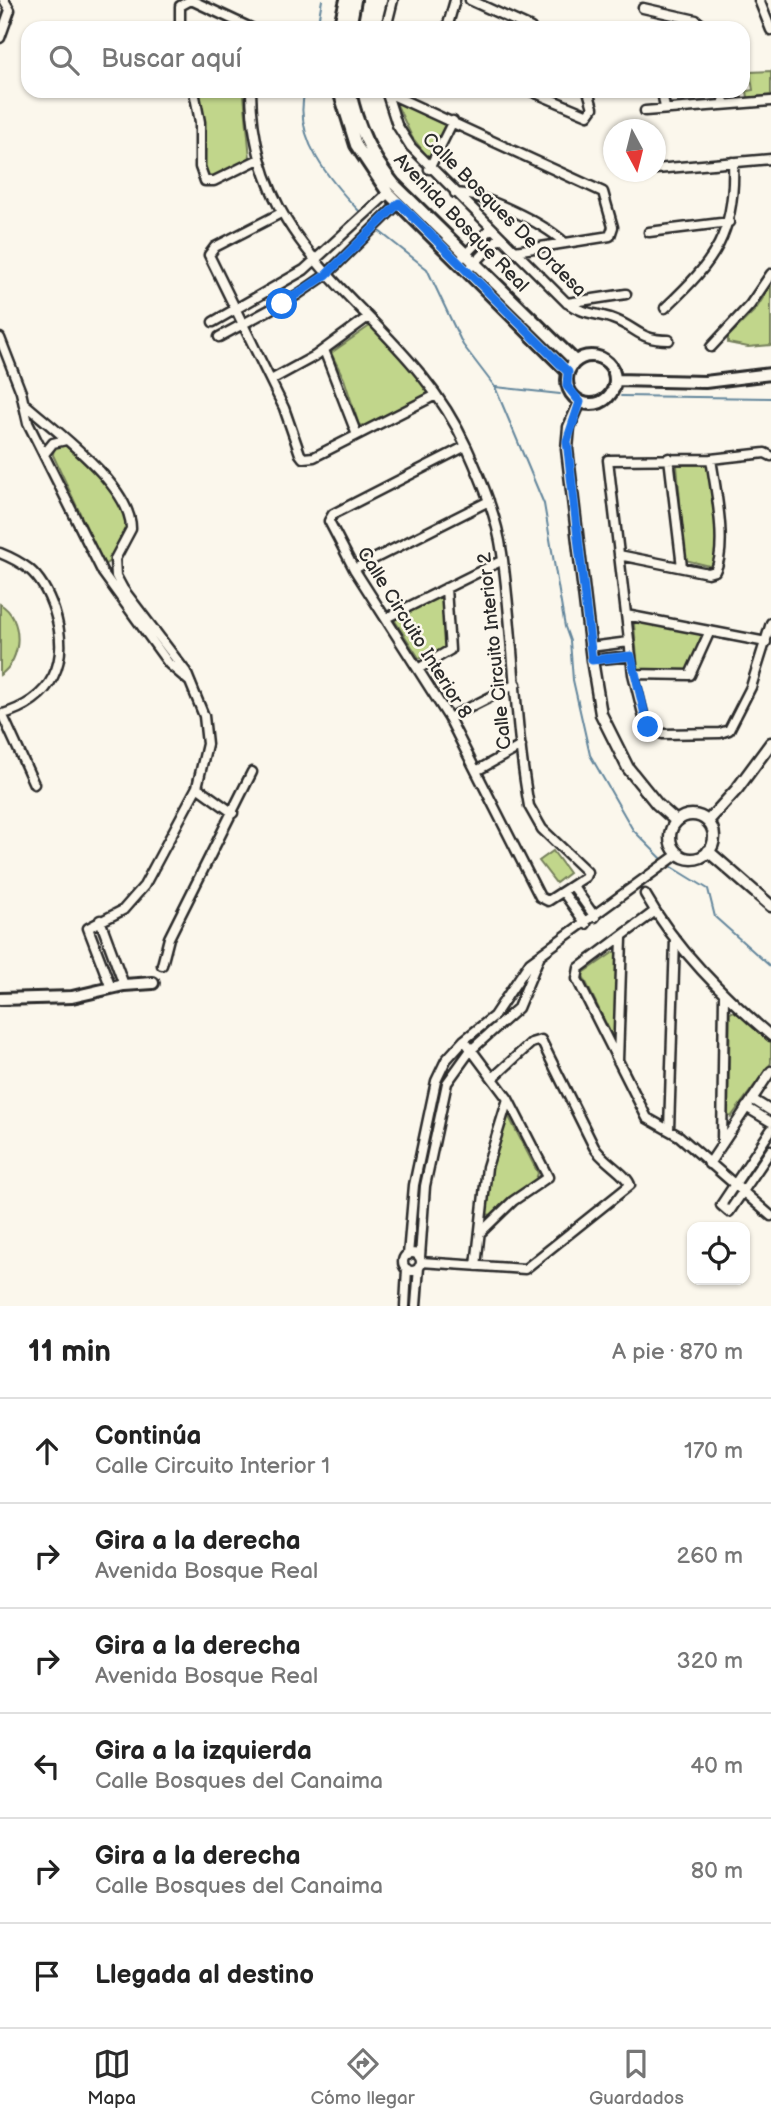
<!DOCTYPE html>
<html lang="es">
<head>
<meta charset="utf-8">
<style>
	:root { --surface:#fff; --page:#f2f2f2; --text:#222; --muted:#767676; --line:#e0e0e0; --accent:#2b2b2b }
	body { margin:0; font-family:"Balsamiq Sans",sans-serif; background:var(--page); color:var(--text) }
	.controls { position:absolute; right:21px; bottom:21px; display:grid; overflow:hidden; border-radius:14px; box-shadow:0 2px 5px #0004 }
	.controls button { width:63px; height:63px; display:grid; place-items:center; padding:0; border:0; border-bottom:2px solid var(--line); background:var(--surface); color:var(--text); font:35px sans-serif }
	.compass { position:absolute; left:603px; top:119px; width:63px; height:63px; border-radius:50%; background:var(--surface); box-shadow:0 2px 5px #0004; rotate:173deg }
	.stop { position:absolute; width:21px; height:21px; margin:-16px; border:5px solid #1a73e8; border-radius:50%; background:#fff }
	.stop.end { background:#1a73e8; border-color:#fff; box-shadow:0 2px 7px #0008 }
	.list { margin:0; padding:0; list-style:none }
	h2 { display:flex; justify-content:space-between; align-items:center; height:91px; margin:0; padding:0 28px; font-size:30px }
	h2 small { font-size:23px; font-weight:400; color:var(--muted) }
	.list li { display:grid; grid-template-columns:46px 1fr auto; gap:21px; align-items:center; box-sizing:border-box; height:105px; padding:0 28px; border-top:2px solid var(--line) }
	.list b { display:block; font-size:26px; white-space:nowrap }
	.list p { margin:0; font-size:23px; white-space:nowrap; color:var(--muted) }
	.list em { font-size:23px; font-style:normal; color:var(--muted) }
	.icon { flex:none; width:38px; height:38px; fill:none; stroke:currentColor; stroke-width:2; stroke-linecap:round; stroke-linejoin:round }
	.map { position:relative; flex:none; width:771px; height:1306px; overflow:hidden }
	.search { position:absolute; background:var(--surface); box-shadow:0 2px 5px #0004; left:21px; right:21px; top:21px; height:77px; display:flex; align-items:center; gap:18px; box-sizing:border-box; padding:0 24px; border-radius:21px; color:var(--muted); font-size:26px }
	.sheet { height:721px; background:var(--surface) }
	nav { display:flex; justify-content:space-around; align-items:center; box-sizing:border-box; height:98px; border-top:2px solid var(--line); background:var(--surface); font-size:19px; color:var(--muted) }
	nav a { display:grid; justify-items:center; gap:4px }
	nav .on { color:var(--accent) }
	.map>svg:first-child { display:block }
	.green { fill:#c1d68b; stroke:#76805b; stroke-width:2 }
	.lines { fill:none; stroke-linecap:round; stroke-linejoin:round }
	.stream { stroke:#63869c; stroke-width:2 }
	.minor-casing { stroke:#2b2b2b; stroke-width:13 }
	.tertiary-casing { stroke:#2b2b2b; stroke-width:15 }
	.secondary-casing { stroke:#2b2b2b; stroke-width:16 }
	.minor { stroke:#fbf7ec; stroke-width:8 }
	.tertiary { stroke:#fbf7ec; stroke-width:10 }
	.secondary { stroke:#fbf7ec; stroke-width:10 }
	.route { stroke:#1a73e8; stroke-width:9 }
	.labels { text-anchor:middle; dominant-baseline:central; stroke-width:5; stroke-linejoin:round; paint-order:stroke }
	.street-label { font-size:19px; fill:#2b2b2b; stroke:#fbf7ec }
</style>
</head>
<body>
<div class="map">
<svg width="771" height="1306" viewBox="0 0 771 1306">
	<rect width="100%" height="100%" fill="#fbf7ec"/>
	<filter id="ink" filterUnits="userSpaceOnUse"><feTurbulence type="fractalNoise" baseFrequency=".0143" numOctaves="2"/><feDisplacementMap in="SourceGraphic" scale="14" xChannelSelector="R" yChannelSelector="G"/><feConvolveMatrix kernelMatrix="1 2 1 2 8 2 1 2 1" color-interpolation-filters="sRGB"/></filter>
	<g filter="url(#ink)">
		<path class="green" d="M771,71V95L748,98L747,91L753,90L750,72Z
			M197,91H239L244,95L250,158L211,178L204,175L206,133Z
			M400,101L444,121L446,126L434,154L427,156L412,137L397,105Z
			M771,285V345L748,347L728,343V337L756,309Z
			M371,325L428,388L427,395L366,426L359,425L344,379L331,353Z
			M62,443L69,444C94,469 121,493 129,528L113,559L104,565L53,455L54,447Z
			M677,465H705L708,468L718,531L714,567L685,560Z
			M441,596L448,645L424,659L419,658L395,621L396,617Z
			M0,604C24,618 23,660 0,675Z
			M637,621L704,633L706,637L690,671L638,669L634,624Z
			M553,851L569,873L556,883L539,861Z
			M614,952L617,954L616,1032L611,1034L582,974Z
			M734,1011L771,1041V1063L731,1117L728,1115L730,1013Z
			M508,1115L538,1173L536,1179L492,1215L485,1214L490,1174L503,1118Z"/>
		<g class="lines">
			<path class="stream" d="M317,28L322,0
				M305,91C292,137 330,181 360,212
				M379,231L427,269L463,345L495,387L544,504L565,627L570,641L573,680L590,755L633,830L665,862
				M496,387L560,394
				M621,396L771,398
				M669,865L708,889L715,917L771,967"/>
			<g class="minor-casing">
				<path id="minor" d="M470,0L531,28
					M759,0L771,30
					M643,8L696,20L706,28
					M180,28V6L191,0L251,28
					M386,28L393,0
					M447,28L455,0
					M0,38L10,10L4,0
					M194,91L200,122V167L205,181H214L259,159
					M251,91C253,269 402,305 467,448C482,481 497,517 502,553C514,637 514,723 529,806L542,829L587,872L585,877L548,901L540,897L449,718L354,569L329,521L333,514L466,446
					M386,91L397,125L411,147L567,303C583,314 596,313 613,319C638,328 638,340 669,340
					M531,91L588,115L593,108L588,91
					M662,91L665,108
					M722,91L724,103
					M386,92L603,192L613,227L610,236L515,251
					M645,111L771,101
					M429,169L453,121
					M656,169L771,159
					M455,193C485,194 543,223 565,243
					M281,213L215,247L209,255L284,408L300,454L303,458L314,457L436,395
					M649,232L729,222
					M463,257L490,229
					M472,266L500,237
					M567,303L626,294
					M665,308C715,261 736,233 733,162
					M213,322L304,270L388,193
					M219,337L297,295L326,275L399,203
					M0,338L21,392L28,423L103,573L169,664L189,681
					M711,347L750,305L771,274
					M324,350L357,435
					M271,380L315,356L368,317
					M24,403C54,430 132,486 131,529L115,559L116,576L123,589L186,672L204,716L207,744L197,787L144,886L123,910L88,928L111,988
					M45,453L53,443L66,440
					M771,456L765,453L711,459L608,460L633,674L645,722L651,731L663,734L720,733L729,730L751,687L771,623
					M669,458L682,567
					M0,553C10,557 20,562 29,569C41,579 49,595 54,610C71,662 53,700 0,715
					M619,555L708,573L715,571C728,548 715,486 711,459
					M354,569L489,501
					M626,615L766,642
					M386,618L503,560
					M590,647L629,642
					M592,660L631,656
					M418,669L450,650L446,588
					M633,674L690,675L709,633
					M2,714L34,784
					M449,718L516,684
					M478,770L521,746
					M197,787L233,813
					M573,886L595,917
					M563,892L586,924
					M645,894C676,949 723,995 771,1036
					M654,912L579,968L577,979L647,1118L679,1136L771,1216
					M100,920L124,985
					M162,965L169,938L252,772
					M464,1040L508,1099L548,1177L513,1201L480,1233
					M618,1061L622,938
					M752,1099L771,1111
					M746,1107L771,1122
					M669,1130L675,939
					M771,1130L721,1205L729,1212L771,1150
					M722,1143L724,995
					M709,1164L771,1071
					M403 1262a9 9 0 1 1 18 0a9 9 0 1 1-18 0Z
					M408,1255L414,1185L436,1081L446,1060L464,1040L494,1016L530,962L678,854
					M420,1257L425,1186L447,1083L470,1051L518,1008L540,955
					M421,1262L525,1269L630,1185C627,1174 602,1161 594,1147L541,1040L531,1043L493,1078
					M476,1266L487,1167L508,1099
					M405,1306L407,1269
					M416,1306L419,1267"/>
			</g>
			<g class="tertiary-casing">
				<path id="tertiary" d="M580,402L569,427L567,449L592,660L601,714L628,768L657,804L676,821
					M670 837a22 22 0 1 1 44 0a22 22 0 1 1-44 0Z
					M708,821L737,789L771,743
					M708,851L771,906"/>
			</g>
			<g class="secondary-casing">
				<path id="secondary" d="M339,28L346,0
					M350,28L355,0
					M339,91L356,145L388,193L568,372
					M350,91C357,127 371,156 394,184L575,361
					M567 380a24 24 0 1 1 48 0a24 24 0 1 1-48 0Z
					M616,380L705,382L771,374
					M0,999L72,997L124,985L153,983"/>
			</g>
			<use href="#minor" class="minor"/>
			<use href="#tertiary" class="tertiary"/>
			<use href="#secondary" class="secondary"/>
		</g>
	</g>
	<g class="lines" filter="url(#ink)">
		<path class="route" d="M282,304L326,275L399,203L568,372L567,386L580,402L567,441L592,660L631,656L648,727"/>
	</g>
	<g class="labels">
		<g class="street-label">
			<text transform="translate(504 215) rotate(45)">Calle Bosques De Ordesa</text>
			<text transform="translate(461 223) rotate(46)">Avenida Bosque Real</text>
			<text transform="translate(414 633) rotate(58)">Calle Circuito Interior 8</text>
			<text transform="translate(495 651) rotate(-96)">Calle Circuito Interior 2</text>
		</g>
	</g>
</svg>
<div class="controls">
<button><svg class="icon" aria-label="locate" viewBox="0 0 24 24"><circle cx="12" cy="12" r="6"/><path d="M12 2v4M12 18v4M2 12h4M18 12h4"/></svg></button>
</div>
<svg class="compass" viewBox="-18 -18 36 36"><path d="M0-13l5 13h-10z" fill="#e53935"/><path d="M0 13l5-13h-10z" fill="#767676"/></svg>
<div class="stop" style="left:282px;top:304px"></div>
<div class="stop end" style="left:648px;top:727px"></div>
<div class="search"><svg class="icon" aria-label="search" viewBox="0 0 24 24"><circle cx="10" cy="10" r="6"/><path d="M15 15l6 6"/></svg>Buscar aquí</div>
</div>
<section class="sheet">
<h2>11 min<small>A pie · 870 m</small></h2>
<ul class="list">
<li><svg class="icon" aria-label="ahead" viewBox="0 0 24 24"><path d="M12 20V5M6 11l6-6 6 6"/></svg><div><b>Continúa</b><p>Calle Circuito Interior 1</p></div><em>170 m</em></li>
<li><svg class="icon" aria-label="right" viewBox="0 0 24 24"><path d="M7 20v-9h11M14 6l5 5-5 5"/></svg><div><b>Gira a la derecha</b><p>Avenida Bosque Real</p></div><em>260 m</em></li>
<li><svg class="icon" aria-label="right" viewBox="0 0 24 24"><path d="M7 20v-9h11M14 6l5 5-5 5"/></svg><div><b>Gira a la derecha</b><p>Avenida Bosque Real</p></div><em>320 m</em></li>
<li><svg class="icon" aria-label="left" viewBox="0 0 24 24"><path d="M17 20v-9H6M10 6l-5 5 5 5"/></svg><div><b>Gira a la izquierda</b><p>Calle Bosques del Canaima</p></div><em>40 m</em></li>
<li><svg class="icon" aria-label="right" viewBox="0 0 24 24"><path d="M7 20v-9h11M14 6l5 5-5 5"/></svg><div><b>Gira a la derecha</b><p>Calle Bosques del Canaima</p></div><em>80 m</em></li>
<li><svg class="icon" aria-label="arrive" viewBox="0 0 24 24"><path d="M6 21V4h12l-3 4 3 4H6"/></svg><div><b>Llegada al destino</b></div></li>
</ul>
</section>
<nav>
<a class="on"><svg class="icon" aria-label="map" viewBox="0 0 24 24"><path d="M3 6l6-2 6 2 6-2v14l-6 2-6-2-6 2zM9 4v14M15 6v14"/></svg>Mapa</a>
<a><svg class="icon" aria-label="directions" viewBox="0 0 24 24"><path d="M12 3l9 9-9 9-9-9zM9 14v-3h6M13 9l2 2-2 2"/></svg>Cómo llegar</a>
<a><svg class="icon" aria-label="saved" viewBox="0 0 24 24"><path d="M7 4h10v16l-5-4-5 4z"/></svg>Guardados</a>
</nav>
</body>
</html>
